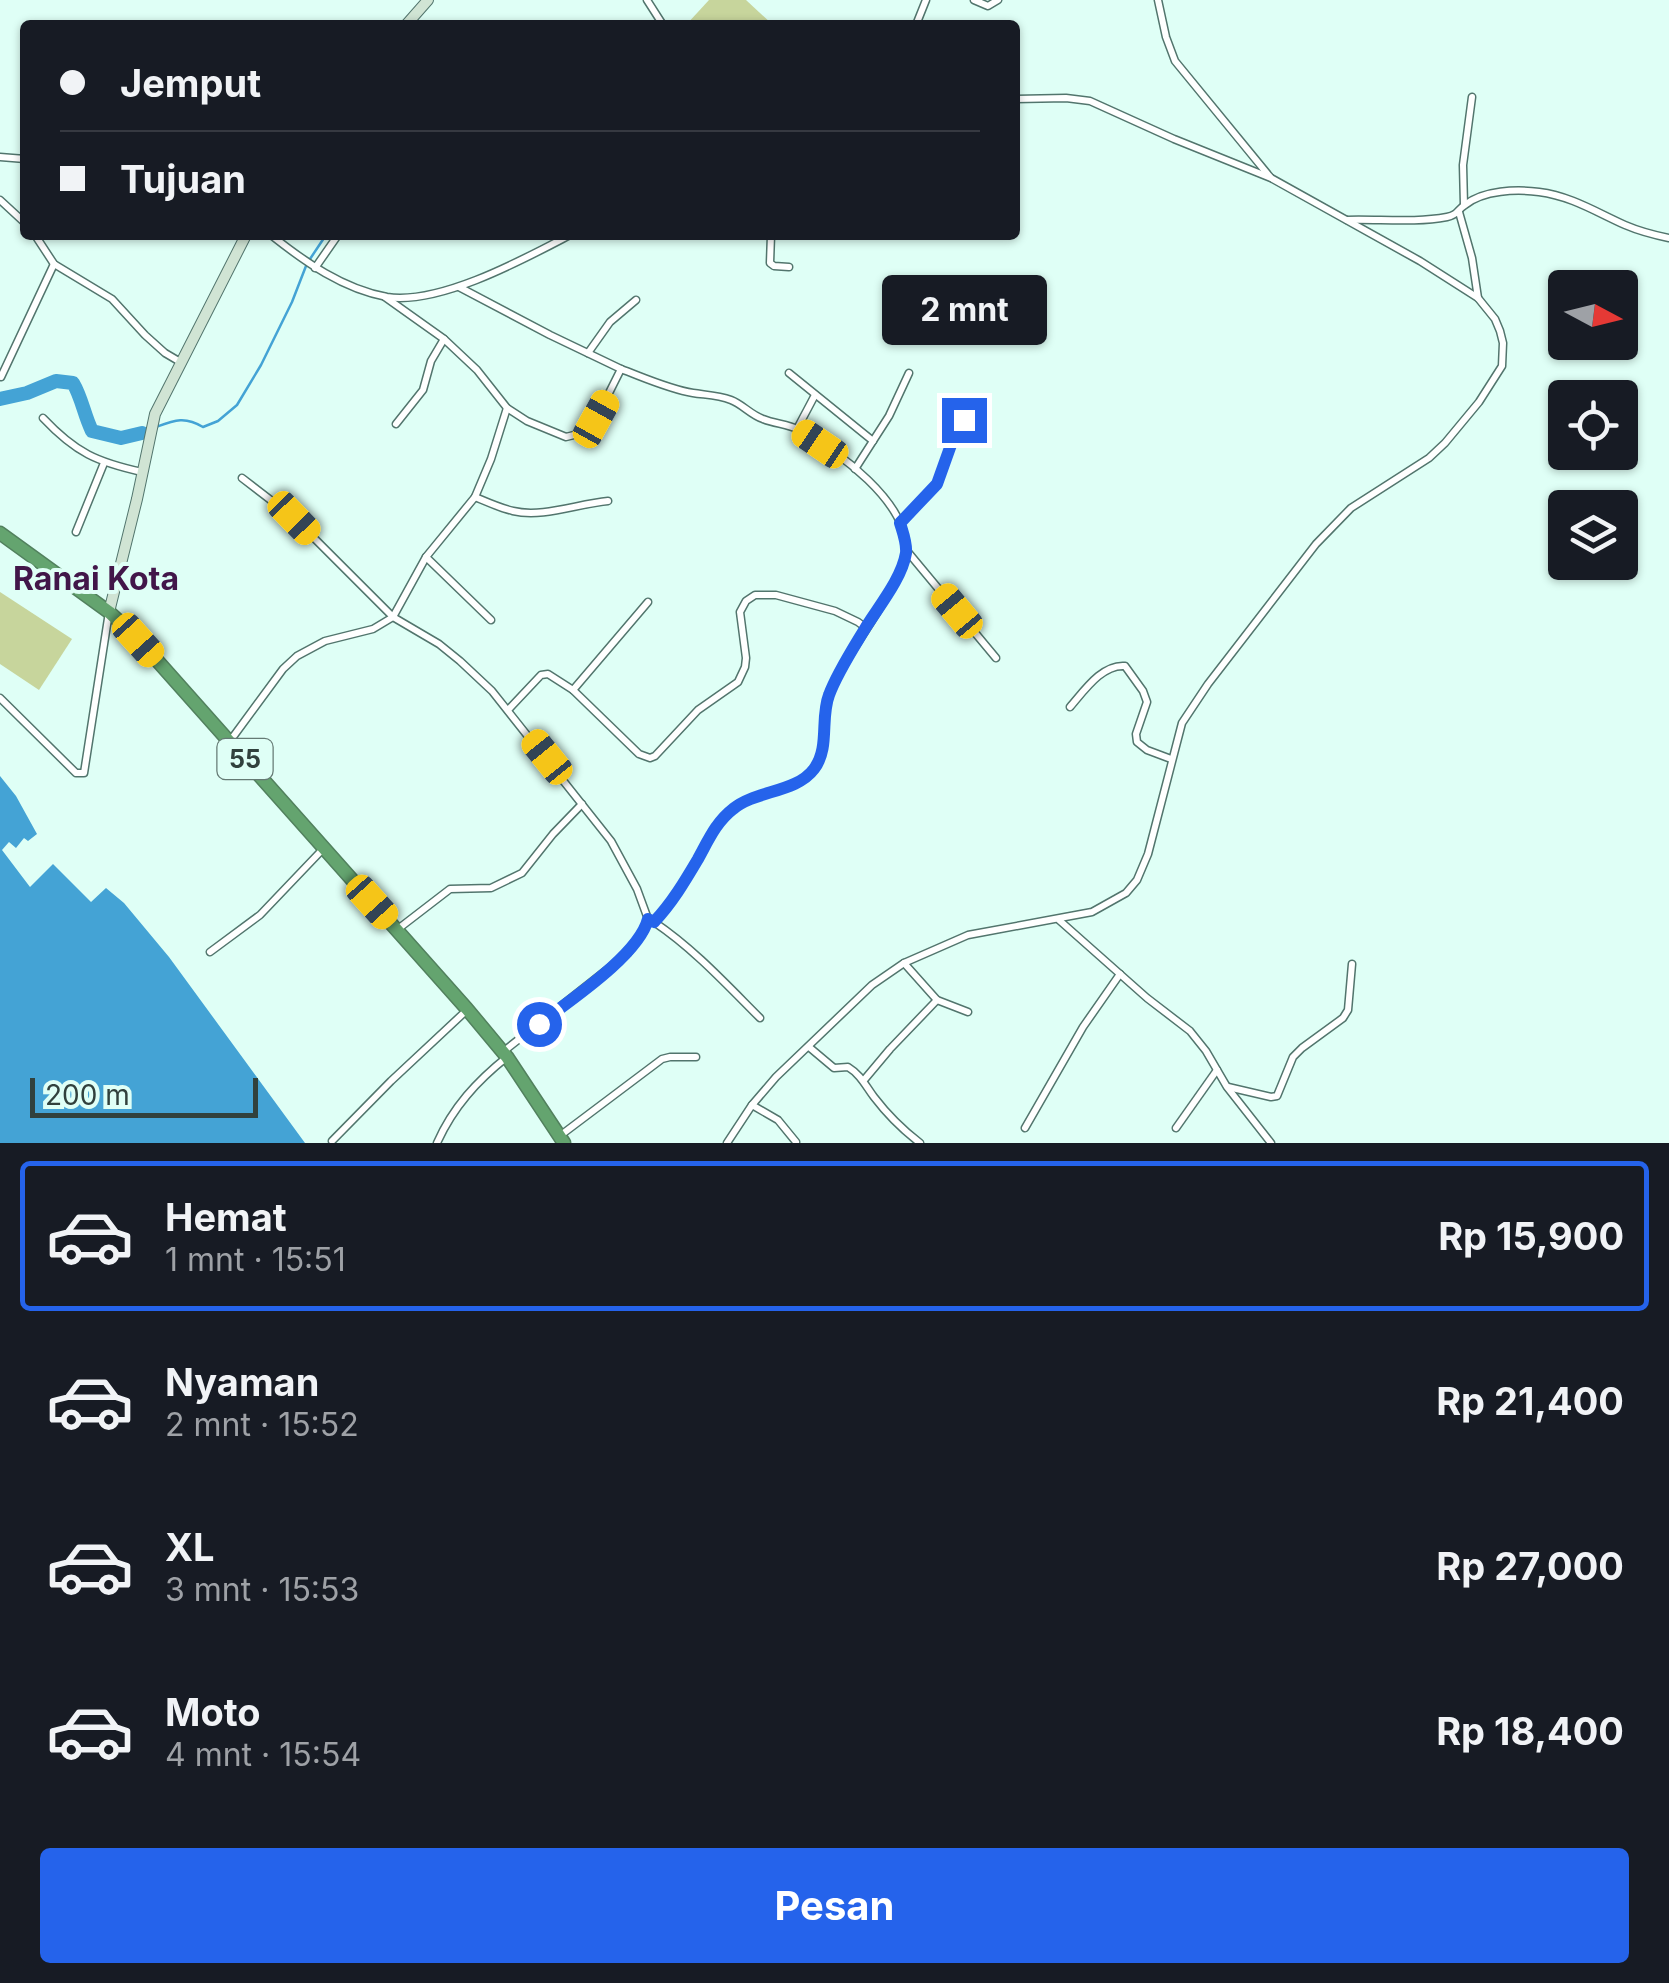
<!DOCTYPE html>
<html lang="id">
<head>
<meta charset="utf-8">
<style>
	body { margin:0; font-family:Inter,sans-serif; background:#242831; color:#f1f3f6; height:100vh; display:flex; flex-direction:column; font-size:38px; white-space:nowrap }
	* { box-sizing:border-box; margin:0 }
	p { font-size:32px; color:#9ea1a6 }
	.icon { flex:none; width:55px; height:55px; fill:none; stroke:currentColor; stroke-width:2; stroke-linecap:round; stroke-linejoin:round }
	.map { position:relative; height:1143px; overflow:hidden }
	.sheet { display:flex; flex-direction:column; background:#171b24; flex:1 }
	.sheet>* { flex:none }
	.banner { position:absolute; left:20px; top:20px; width:1000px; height:220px; border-radius:10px; box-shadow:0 2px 8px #0004; display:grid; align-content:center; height:220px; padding:0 40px; background:#171b24 }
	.needle { width:65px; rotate:97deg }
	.fabs { position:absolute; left:1548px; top:270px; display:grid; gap:20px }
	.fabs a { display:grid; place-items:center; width:90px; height:90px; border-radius:10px; background:#171b24; box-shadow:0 2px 8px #0004; font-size:50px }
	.scale { position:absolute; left:30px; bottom:25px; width:228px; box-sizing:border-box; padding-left:10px; border:5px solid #31413d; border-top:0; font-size:28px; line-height:35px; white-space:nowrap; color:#31413d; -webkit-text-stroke:8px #dffff6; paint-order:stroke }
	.end { position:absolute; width:45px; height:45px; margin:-22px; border:12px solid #2563eb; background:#fff; box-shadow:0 0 0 5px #fff }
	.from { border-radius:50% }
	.bubble { position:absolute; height:70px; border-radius:10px; background:#171b24; box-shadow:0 2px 8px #0004; font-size:32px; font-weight:700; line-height:70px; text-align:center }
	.car { position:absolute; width:30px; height:60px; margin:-30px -15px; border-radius:12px; box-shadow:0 0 8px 2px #0007; background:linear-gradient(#f5c518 24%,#345 0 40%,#f5c518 0 76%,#345 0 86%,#f5c518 0) }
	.banner b { display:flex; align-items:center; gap:35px; height:95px; font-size:38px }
	.banner b+b { border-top:2px solid #363941 }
	.banner i { width:25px; height:25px; background:#f1f3f6 }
	ul { padding:18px 0 0; list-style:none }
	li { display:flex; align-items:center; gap:30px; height:150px; margin:0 20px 15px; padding:0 20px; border:5px solid transparent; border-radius:10px }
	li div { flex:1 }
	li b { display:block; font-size:38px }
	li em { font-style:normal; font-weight:700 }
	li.current { border-color:#2563eb }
	li>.icon { width:90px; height:90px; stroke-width:1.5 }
	.primary-button { display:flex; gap:20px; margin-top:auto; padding:20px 40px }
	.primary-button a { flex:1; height:115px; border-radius:10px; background:#2563eb; color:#fff; font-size:40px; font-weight:700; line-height:115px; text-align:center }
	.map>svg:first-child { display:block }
	.green { fill:#c7d59c }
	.water { fill:#44a3d5 }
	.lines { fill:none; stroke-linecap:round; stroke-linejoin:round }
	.stream { stroke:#44a3d5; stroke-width:2.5 }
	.river { stroke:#44a3d5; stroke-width:14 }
	.street-casing { stroke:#52756d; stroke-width:9 }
	.secondary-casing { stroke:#52756d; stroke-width:12 }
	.highway-casing { stroke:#52815e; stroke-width:15 }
	.street { stroke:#fff; stroke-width:6 }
	.secondary { stroke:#d0e4d4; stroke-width:10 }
	.highway { stroke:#64a46f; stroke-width:12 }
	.route { stroke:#2563eb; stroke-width:12 }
	.labels { text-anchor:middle; stroke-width:8; stroke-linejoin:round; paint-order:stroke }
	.shield { fill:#dffff6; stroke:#657a74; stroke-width:2.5 }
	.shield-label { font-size:25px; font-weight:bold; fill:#31413d }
	.quarter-label { font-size:32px; font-weight:bold; fill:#421649; stroke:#dffff6 }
</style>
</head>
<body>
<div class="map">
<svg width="1669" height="1143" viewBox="0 0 1669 1143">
	<rect width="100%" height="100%" fill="#dffff6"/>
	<g class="green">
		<path d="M709 0H746L773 25H686Z"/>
		<path d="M0 592 72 639 39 690 0 664Z"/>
	</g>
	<path class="water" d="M0 776 16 796 37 834 28 841 24 838 16 848 9 842 2 850 30 887 53 864 91 902 106 888 124 903 169 957 305 1143H0Z"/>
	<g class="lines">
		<g class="stream">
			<path d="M310 259 326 235"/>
			<path d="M156 427C175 420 185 416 203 427L218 421 237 405 261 365 292 302 306 266"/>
		</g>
		<path class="river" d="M0 399 27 393 56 381 73 383C82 398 84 415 92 431L121 438 142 433"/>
		<g class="street-casing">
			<g id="street">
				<path d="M647 0 663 25"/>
				<path d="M974 0 988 6 998 0"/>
				<path d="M1158 0 1166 37 1175 61 1270 177"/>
				<path d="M916 25 926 0"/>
				<path d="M0 157 25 159"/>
				<path d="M0 200 25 223"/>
				<path d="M1464 205 1463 165 1472 97"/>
				<path d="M1459 212 1472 258 1478 298"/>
				<path d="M1347 220C1380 219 1415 223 1447 217 1458 215 1457 210 1465 205 1483 190 1517 189 1539 192 1571 196 1596 212 1625 225 1639 231 1654 235 1669 238"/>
				<path d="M35 235 54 264 112 299 145 335 165 353 182 363"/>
				<path d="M271 235C305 262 343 289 387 297 440 305 524 259 570 235"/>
				<path d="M771 235 770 263 774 266 789 267"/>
				<path d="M315 268 338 235"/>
				<path d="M385 297 444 339 477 370 507 408 527 421 566 437 582 433 596 419 621 369 550 335 459 287"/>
				<path d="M588 353 610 322 636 300"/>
				<path d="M621 369C645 378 669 389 693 393 706 395 718 395 731 400 742 404 751 415 763 419 775 424 788 424 799 430 838 451 908 502 906 550 905 575 863 633 849 657 841 672 829 688 826 705 823 723 827 749 817 765 800 793 757 790 732 810 716 823 707 842 697 860 685 882 672 904 654 922"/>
				<path d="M789 373 873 441"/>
				<path d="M1 377 54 264"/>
				<path d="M43 418C76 453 97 462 142 472"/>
				<path d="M396 424 423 390 431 361 444 339"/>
				<path d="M797 429 815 395"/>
				<path d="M855 469 889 416 909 373"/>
				<path d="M242 478 294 518 393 617 439 644 460 661 492 691 611 841 637 889 648 919 644 931 628 953 504 1051"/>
				<path d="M475 497C487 502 500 508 513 511 542 518 577 504 608 501"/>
				<path d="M900 523 937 483 952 442 963 420"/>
				<path d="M76 532 104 463"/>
				<path d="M907 551 996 658"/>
				<path d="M426 557 491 620"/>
				<path d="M573 690 648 602"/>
				<path d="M0 698 76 773H84L109 612"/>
				<path d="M1070 707C1084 691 1102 664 1125 666L1143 691 1147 702 1136 734 1137 742 1147 750 1171 759"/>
				<path d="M508 710 541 675 548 674 573 690 639 754 650 758 655 756 698 710 738 682 745 667 746 658 740 612 746 601 755 595H776L835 611 858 622 866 628"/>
				<path d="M230 741 283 669 297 656 325 641 373 629 393 617 426 557 475 497 491 459 507 408"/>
				<path d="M1059 920 1147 998 1190 1031 1206 1051 1227 1087 1271 1143"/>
				<path d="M654 922C694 949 726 984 760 1018"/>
				<path d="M398 929 450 889 491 888 522 873 553 834 582 804"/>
				<path d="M210 952 260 915 323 849"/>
				<path d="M904 963 937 1000 968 1012"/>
				<path d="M809 1047 834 1068 848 1067C861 1075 865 1085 874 1097 887 1114 903 1130 920 1143"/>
				<path d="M864 1080 890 1049 937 1000"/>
				<path d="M1228 1087 1271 1097 1277 1096 1293 1057 1302 1048 1343 1018 1348 1010 1352 964"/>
				<path d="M752 1105 778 1120 796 1142"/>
				<path d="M1025 1128 1083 1027 1120 974"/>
				<path d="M1176 1128 1217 1070"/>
				<path d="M561 1135 662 1059 670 1057H696"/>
				<path d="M332 1141 391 1081 467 1010"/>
				<path d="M437 1143C453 1107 477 1081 507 1057"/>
				<path d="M727 1143 752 1105 776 1077 872 985 904 963 968 935 1092 912 1126 893 1137 880 1148 854 1182 723 1208 684 1316 544 1351 508 1429 458 1445 443 1479 402 1502 366 1503 343 1500 331 1495 319 1478 298 1420 261 1271 178 1174 139 1090 101 1066 98 1015 99"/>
			</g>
		</g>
		<g class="secondary-casing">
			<g id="secondary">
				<path d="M406 25 428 0"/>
				<path d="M109 612 137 499 155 414 246 235"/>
			</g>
		</g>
		<g class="highway-casing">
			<path id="highway" d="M0 533 109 612 138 639 467 1009 507 1057 564 1143"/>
		</g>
		<use href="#street" class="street"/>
		<use href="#secondary" class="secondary"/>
		<use href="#highway" class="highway"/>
	</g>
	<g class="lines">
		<path class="route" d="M539 1024C569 1001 639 955 648 919L654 922C672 903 685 881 698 859 708 841 716 822 733 809 756 790 796 793 814 769 830 748 820 718 829 695 837 673 854 647 866 627 879 606 902 578 906 553 907 543 903 533 900 523L937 484 952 442 964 420"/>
	</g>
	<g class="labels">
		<rect class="shield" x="217.5" y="739" width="55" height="40" rx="8"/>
		<g class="shield-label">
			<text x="245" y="768">55</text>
		</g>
		<g class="quarter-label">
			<text x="96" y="590">Ranai Kota</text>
		</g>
	</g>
</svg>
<div class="fabs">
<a><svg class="needle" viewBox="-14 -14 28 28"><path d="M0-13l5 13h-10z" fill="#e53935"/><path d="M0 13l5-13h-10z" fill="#9ea1a6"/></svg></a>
<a><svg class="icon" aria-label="locate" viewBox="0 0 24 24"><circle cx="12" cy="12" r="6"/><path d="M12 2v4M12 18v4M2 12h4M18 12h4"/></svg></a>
<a><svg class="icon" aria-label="layers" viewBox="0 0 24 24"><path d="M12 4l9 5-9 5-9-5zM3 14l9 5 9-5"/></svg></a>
</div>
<div class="scale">200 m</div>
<i class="end from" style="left:539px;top:1024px"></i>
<i class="end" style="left:964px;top:420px"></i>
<div class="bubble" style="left:882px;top:275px;width:165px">2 mnt</div>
<i class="car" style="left:596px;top:419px;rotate:29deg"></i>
<i class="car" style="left:820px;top:444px;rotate:304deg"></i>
<i class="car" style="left:294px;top:518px;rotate:136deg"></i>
<i class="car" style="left:957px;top:611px;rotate:320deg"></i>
<i class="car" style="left:138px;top:640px;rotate:138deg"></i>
<i class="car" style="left:547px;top:757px;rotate:321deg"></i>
<i class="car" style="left:372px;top:902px;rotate:138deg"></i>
<div class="banner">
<b><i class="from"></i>Jemput</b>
<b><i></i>Tujuan</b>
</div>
</div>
<section class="sheet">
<ul>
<li class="current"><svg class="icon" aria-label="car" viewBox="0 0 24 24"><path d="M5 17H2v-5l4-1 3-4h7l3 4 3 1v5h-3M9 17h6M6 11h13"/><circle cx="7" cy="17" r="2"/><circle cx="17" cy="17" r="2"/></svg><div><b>Hemat</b><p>1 mnt · 15:51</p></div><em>Rp 15,900</em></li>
<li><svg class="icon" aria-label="car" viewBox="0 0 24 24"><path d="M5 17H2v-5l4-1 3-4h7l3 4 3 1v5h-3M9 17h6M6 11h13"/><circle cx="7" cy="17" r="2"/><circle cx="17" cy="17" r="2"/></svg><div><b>Nyaman</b><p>2 mnt · 15:52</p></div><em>Rp 21,400</em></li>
<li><svg class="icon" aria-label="car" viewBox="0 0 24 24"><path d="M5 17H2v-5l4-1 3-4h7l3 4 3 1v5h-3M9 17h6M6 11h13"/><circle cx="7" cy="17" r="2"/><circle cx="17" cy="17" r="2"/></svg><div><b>XL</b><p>3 mnt · 15:53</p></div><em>Rp 27,000</em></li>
<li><svg class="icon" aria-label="car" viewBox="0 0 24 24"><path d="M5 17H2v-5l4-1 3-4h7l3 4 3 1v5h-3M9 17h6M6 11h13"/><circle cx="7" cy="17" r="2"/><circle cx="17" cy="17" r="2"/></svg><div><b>Moto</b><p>4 mnt · 15:54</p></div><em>Rp 18,400</em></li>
</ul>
<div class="primary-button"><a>Pesan</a></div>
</section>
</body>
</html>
